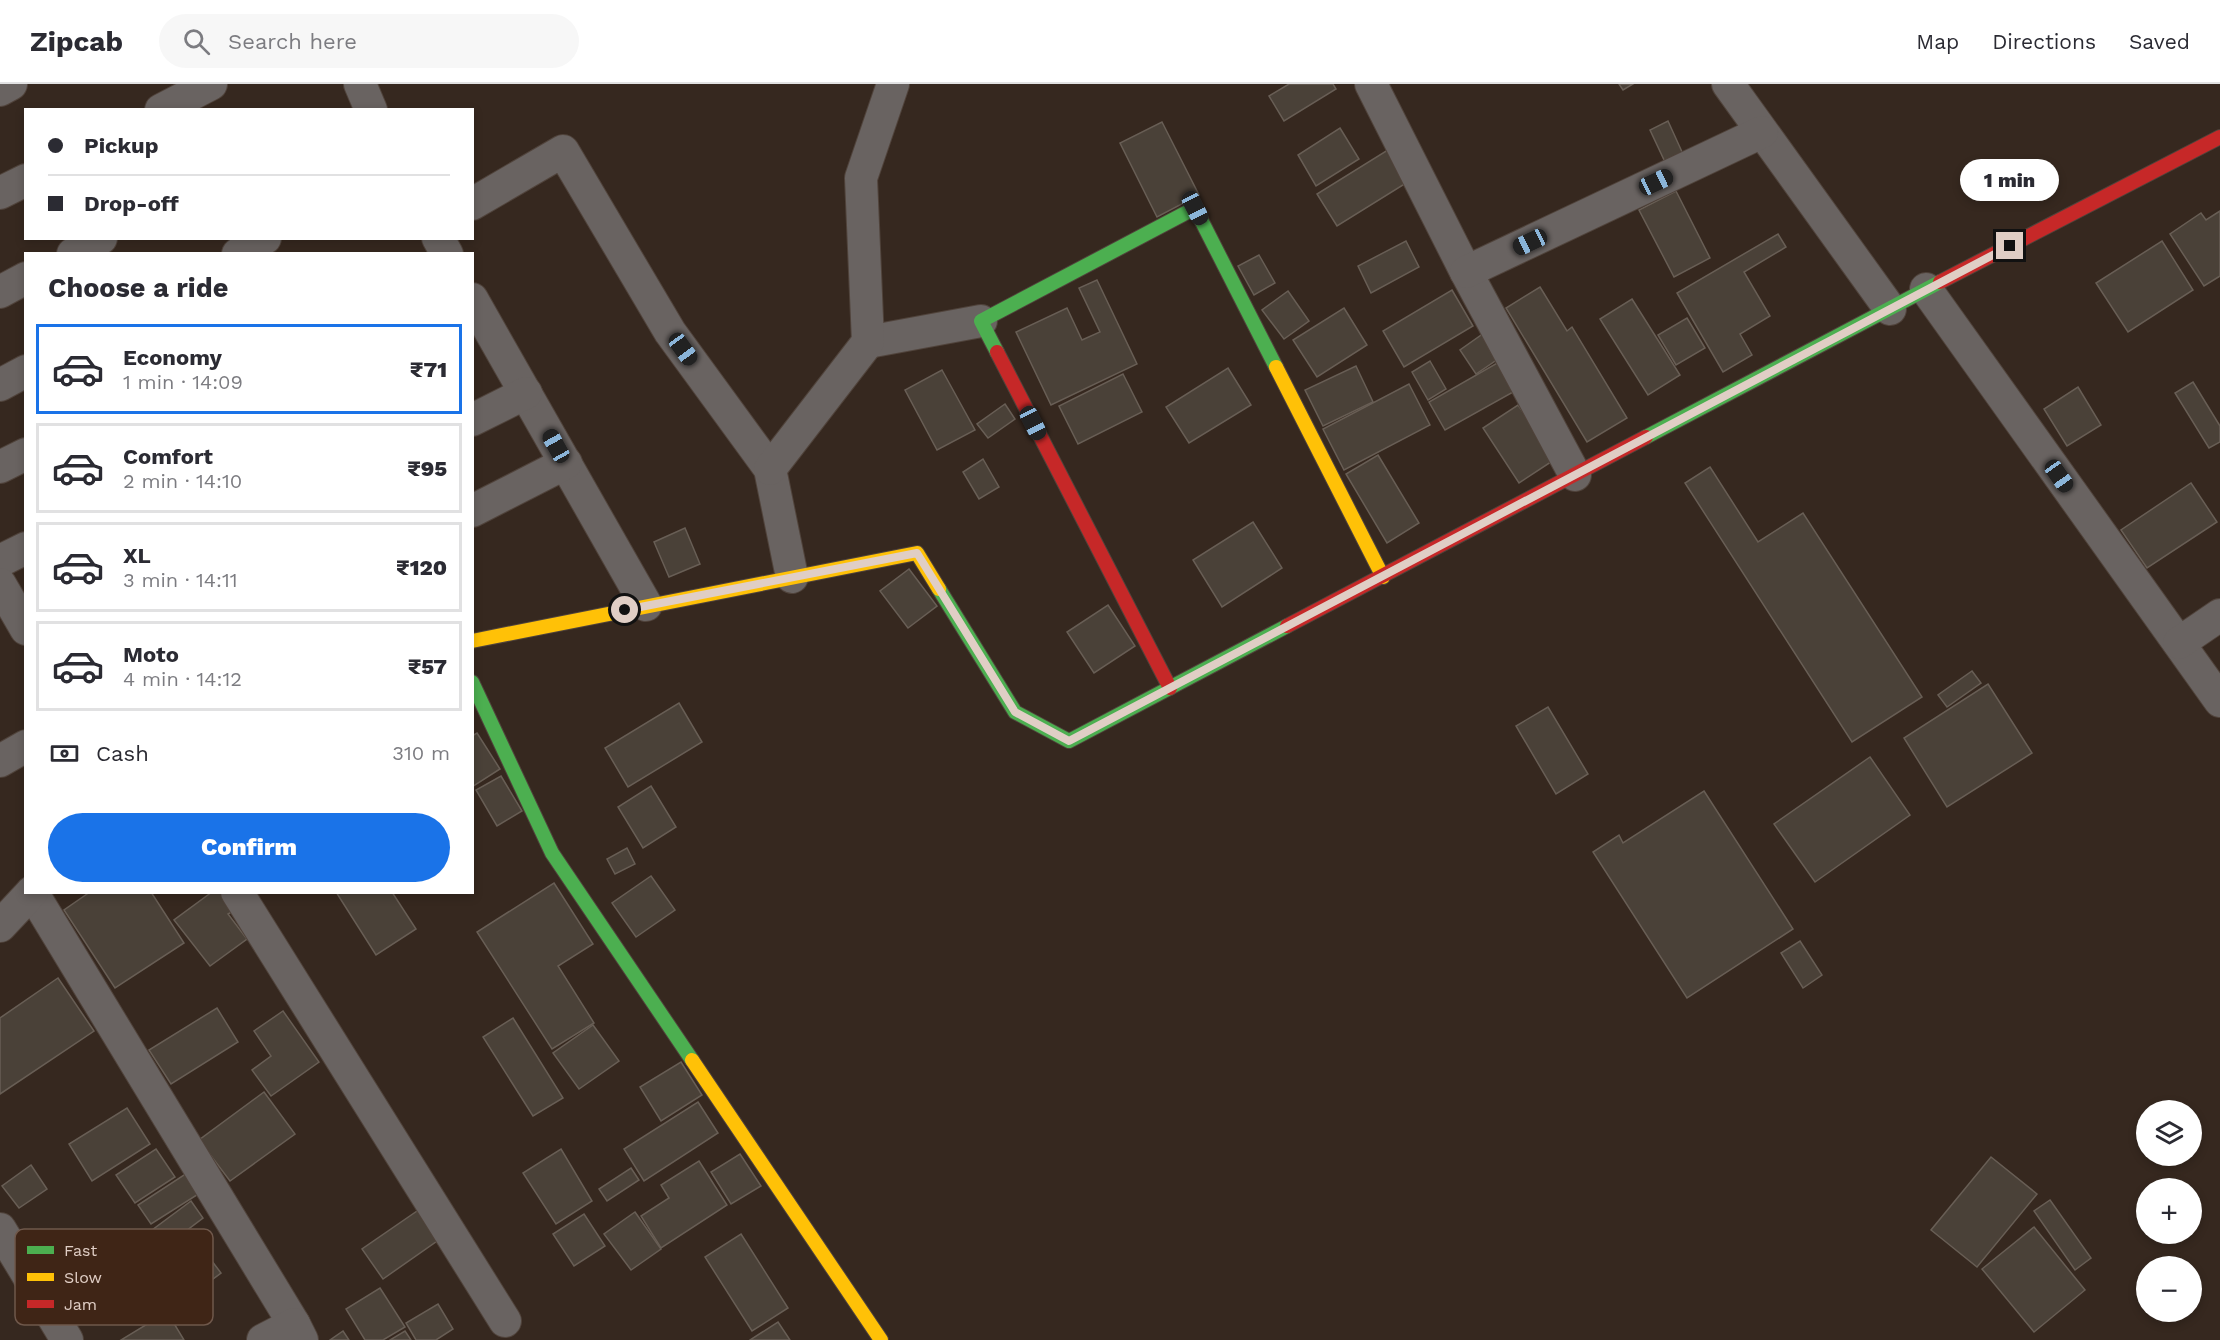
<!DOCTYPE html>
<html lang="en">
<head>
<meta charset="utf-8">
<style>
	body { margin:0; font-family:"Work Sans",sans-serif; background:#f7f7f7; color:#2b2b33; height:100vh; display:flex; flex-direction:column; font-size:22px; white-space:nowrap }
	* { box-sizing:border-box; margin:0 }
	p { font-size:20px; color:#7c7c81 }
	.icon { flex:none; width:33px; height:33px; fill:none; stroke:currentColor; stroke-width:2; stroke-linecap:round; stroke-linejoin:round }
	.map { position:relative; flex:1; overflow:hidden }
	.drawer { position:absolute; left:24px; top:168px; width:450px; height:642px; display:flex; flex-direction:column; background:#fff; border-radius:0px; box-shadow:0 3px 9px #0003 }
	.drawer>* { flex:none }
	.hud { position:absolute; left:24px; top:24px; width:450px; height:132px; border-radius:0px; box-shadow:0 3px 9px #0003; display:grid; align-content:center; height:132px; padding:0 24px; background:#fff }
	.buttons { position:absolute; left:2136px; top:1016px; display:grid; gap:12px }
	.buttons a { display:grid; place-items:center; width:66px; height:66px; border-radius:50%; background:#fff; box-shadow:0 3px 9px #0003; font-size:30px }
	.end { position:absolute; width:27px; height:27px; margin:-14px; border:8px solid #e0cec5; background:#111; box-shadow:0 0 0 3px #111 }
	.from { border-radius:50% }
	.bubble { position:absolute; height:42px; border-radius:21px; background:#fff; box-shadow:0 3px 9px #0003; font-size:20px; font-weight:800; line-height:42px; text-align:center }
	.car { position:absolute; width:18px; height:36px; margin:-18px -9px; border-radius:8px; box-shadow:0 0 4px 2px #0007; background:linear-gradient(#222 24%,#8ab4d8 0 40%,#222 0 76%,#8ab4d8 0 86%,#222 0) }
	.hud b { display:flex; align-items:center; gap:21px; height:57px; font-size:22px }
	.hud b+b { border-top:2px solid #e1e1e2 }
	.hud i { width:15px; height:15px; background:#2b2b33 }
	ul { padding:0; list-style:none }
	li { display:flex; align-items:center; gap:18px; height:90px; margin:0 12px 9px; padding:0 12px; border:3px solid #e1e1e2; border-radius:0px }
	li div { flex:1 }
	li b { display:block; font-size:22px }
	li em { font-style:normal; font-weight:800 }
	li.active { border-color:#1a73e8 }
	li>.icon { width:54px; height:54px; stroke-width:1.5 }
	h2 { padding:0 24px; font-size:27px; line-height:72px }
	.pay { display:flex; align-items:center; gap:15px; height:66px; padding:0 24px; font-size:22px }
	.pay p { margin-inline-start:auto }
	.button { display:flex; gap:12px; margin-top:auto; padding:12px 24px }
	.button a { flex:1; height:69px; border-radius:36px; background:#1a73e8; color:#fff; font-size:24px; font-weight:800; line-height:69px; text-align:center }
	header { display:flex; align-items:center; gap:36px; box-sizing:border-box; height:84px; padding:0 30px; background:#fff; border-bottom:2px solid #e1e1e2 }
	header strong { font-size:28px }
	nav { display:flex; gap:33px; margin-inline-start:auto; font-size:21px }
	.search { width:420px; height:54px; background:#f7f7f7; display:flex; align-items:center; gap:15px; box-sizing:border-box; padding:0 21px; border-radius:33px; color:#7c7c81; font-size:22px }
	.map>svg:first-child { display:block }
	.building { fill:#4a4138; stroke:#685e55; stroke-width:1.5 }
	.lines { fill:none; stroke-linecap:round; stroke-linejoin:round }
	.street-casing { stroke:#50433b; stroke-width:34 }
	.fast-casing { stroke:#50433b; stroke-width:16 }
	.slow-casing { stroke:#50433b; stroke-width:16 }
	.jam-casing { stroke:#50433b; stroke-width:16 }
	.street { stroke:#696361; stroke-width:32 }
	.fast { stroke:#4caf50; stroke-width:14 }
	.slow { stroke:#ffc107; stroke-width:14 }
	.jam { stroke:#c62828; stroke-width:14 }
	.route { stroke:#e0cec5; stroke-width:8 }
	.key { fill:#3f2516; stroke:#6f584b; stroke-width:1.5 }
	.key-label { font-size:16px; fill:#e0cec5 }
</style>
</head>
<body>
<header>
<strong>Zipcab</strong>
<div class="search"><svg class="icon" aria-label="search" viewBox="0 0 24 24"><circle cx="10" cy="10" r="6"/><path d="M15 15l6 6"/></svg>Search here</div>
<nav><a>Map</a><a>Directions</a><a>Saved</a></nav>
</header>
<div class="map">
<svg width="2220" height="1256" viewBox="0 0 2220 1256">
	<rect width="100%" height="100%" fill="#36281f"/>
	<g class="building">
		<path d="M1289 0H1333L1336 5 1284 37 1269 12Z"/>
		<path d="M1619 0H1633L1623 6Z"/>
		<path d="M1668 37 1683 70 1665 78 1650 46Z"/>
		<path d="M1162 38 1199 111 1157 133 1120 59Z"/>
		<path d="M1340 44 1359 75 1316 102 1298 71Z"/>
		<path d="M1391 64 1411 96 1337 142 1317 110Z"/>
		<path d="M1676 107 1710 174 1674 193 1639 126Z"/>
		<path d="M2220 127V192L2204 202 2170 150 2201 129 2206 136Z"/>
		<path d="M1778 150 1786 163 1744 188 1770 232 1740 250 1752 271 1723 288 1677 209Z"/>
		<path d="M1406 157 1419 183 1371 209 1358 182Z"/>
		<path d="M2162 157 2193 206 2128 248 2096 199Z"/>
		<path d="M1259 171 1275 199 1254 211 1238 182Z"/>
		<path d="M1097 196 1137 280 1051 321 1016 248 1067 224 1082 256 1100 248 1079 204Z"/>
		<path d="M1540 203 1567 247 1572 243 1627 334 1587 358 1506 224Z"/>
		<path d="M1452 206 1473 242 1404 283 1383 247Z"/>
		<path d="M1288 207 1309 237 1284 255 1262 226Z"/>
		<path d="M1632 215 1680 291 1648 311 1600 235Z"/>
		<path d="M1344 224 1367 261 1317 293 1293 256Z"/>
		<path d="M1687 234 1705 264 1676 281 1658 251Z"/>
		<path d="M1484 249 1501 273 1476 290 1460 266Z"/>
		<path d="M1430 277 1446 305 1428 316 1412 288Z"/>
		<path d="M1499 278 1515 307 1445 346 1429 318Z"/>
		<path d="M1356 282 1373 318 1323 342 1305 306Z"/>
		<path d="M1228 284 1251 321 1189 359 1166 323Z"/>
		<path d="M942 286 975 346 937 366 905 306Z"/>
		<path d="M1123 290 1142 328 1078 360 1059 322Z"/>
		<path d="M2193 298 2220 342V358L2209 364 2175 309Z"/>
		<path d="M1409 300 1430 341 1344 386 1323 345Z"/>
		<path d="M2078 303 2101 341 2067 362 2044 325Z"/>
		<path d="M1005 320 1015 335 988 354 977 340Z"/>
		<path d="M1518 321 1557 374 1519 399 1483 344Z"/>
		<path d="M1378 371 1419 439 1387 459 1346 390Z"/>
		<path d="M983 375 999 403 979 415 963 388Z"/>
		<path d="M1710 383 1758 458 1803 429 1922 613 1852 658 1685 399Z"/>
		<path d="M2191 399 2217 438 2147 484 2121 446Z"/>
		<path d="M1253 438 1282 484 1222 523 1193 476Z"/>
		<path d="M685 444 700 480 669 493 654 458Z"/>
		<path d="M909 485 937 522 908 544 880 507Z"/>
		<path d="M1108 521 1135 562 1094 589 1067 548Z"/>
		<path d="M1972 587 1981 599 1947 623 1938 611Z"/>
		<path d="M1988 600 2032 669 1947 723 1904 654Z"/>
		<path d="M679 619 702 658 628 703 605 664Z"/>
		<path d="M1548 623 1588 690 1556 710 1516 642Z"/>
		<path d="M477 649 500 685 472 703V652Z"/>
		<path d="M1870 673 1910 731 1815 798 1774 740Z"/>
		<path d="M501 692 522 727 497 742 476 706Z"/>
		<path d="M651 702 676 743 643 764 618 723Z"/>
		<path d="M1704 707 1793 845 1687 914 1593 768 1619 751 1623 759Z"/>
		<path d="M627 764 635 780 615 790 607 775Z"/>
		<path d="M651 792 675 826 636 853 612 819Z"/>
		<path d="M554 799 593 860 558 882 594 939 552 965 477 848Z"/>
		<path d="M90 808H151L184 859 115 904 64 826Z"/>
		<path d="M212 808H222L235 826 228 830 247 855 210 882 174 836Z"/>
		<path d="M336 808H392L416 845 376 871Z"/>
		<path d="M1800 857 1822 891 1803 904 1781 869Z"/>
		<path d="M58 894 94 947 0 1010V934Z"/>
		<path d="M217 924 238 958 171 1000 149 966Z"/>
		<path d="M283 927 319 978 271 1012 252 986 271 972 254 947Z"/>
		<path d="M513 934 563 1014 533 1032 483 953Z"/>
		<path d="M593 941 619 977 579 1005 553 969Z"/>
		<path d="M681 978 702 1011 661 1037 640 1003Z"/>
		<path d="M264 1008 295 1050 230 1097 199 1056Z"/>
		<path d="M698 1018 718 1049 644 1097 624 1065Z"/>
		<path d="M127 1024 150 1060 92 1097 69 1060Z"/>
		<path d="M156 1065 175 1093 135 1119 116 1091Z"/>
		<path d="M561 1065 592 1117 556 1140 523 1089Z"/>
		<path d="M740 1070 761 1102 731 1120 711 1088Z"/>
		<path d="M1991 1073 2037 1110 1977 1183 1931 1146Z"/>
		<path d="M699 1077 727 1121 661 1164 641 1132 669 1114 661 1101Z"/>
		<path d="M31 1081 47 1105 19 1124 2 1102Z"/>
		<path d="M631 1084 639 1096 607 1117 599 1105Z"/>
		<path d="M187 1089 200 1109 151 1140 138 1121Z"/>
		<path d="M2050 1116 2091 1174 2075 1186 2034 1127Z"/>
		<path d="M191 1117 203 1134 149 1175 136 1158Z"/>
		<path d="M420 1125 440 1155 383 1195 362 1165Z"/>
		<path d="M635 1128 661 1165 631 1186 604 1150Z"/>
		<path d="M584 1130 605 1162 574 1182 553 1150Z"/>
		<path d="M2034 1143 2085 1206 2034 1248 1982 1185Z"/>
		<path d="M741 1150 788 1224 752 1247 705 1173Z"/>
		<path d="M199 1160 221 1189 170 1227 149 1198Z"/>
		<path d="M380 1204 405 1243 383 1256H365L346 1225Z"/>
		<path d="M438 1220 453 1245 436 1256H416L406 1239Z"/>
		<path d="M167 1228 184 1256H121Z"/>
		<path d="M778 1238 790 1256H750Z"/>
		<path d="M343 1247 349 1256H330Z"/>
		<path d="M405 1247 411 1256H390Z"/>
	</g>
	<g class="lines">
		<g class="street-casing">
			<g id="street">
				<path d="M360 0 371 26"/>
				<path d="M1371 0 1466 188 1575 391"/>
				<path d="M1728 0 1890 225"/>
				<path d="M0 6 11 0"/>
				<path d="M161 26 211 0"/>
				<path d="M0 109 26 96"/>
				<path d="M472 120 563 67 670 248 770 385 792 493"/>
				<path d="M438 154 447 170"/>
				<path d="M73 170 101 154"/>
				<path d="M238 170 265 154"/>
				<path d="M1466 188 1762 48"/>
				<path d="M1926 205 2220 617"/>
				<path d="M0 208 26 194"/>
				<path d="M472 215 646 521"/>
				<path d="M868 258 981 237"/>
				<path d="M0 301 26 287"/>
				<path d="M472 336 526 309"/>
				<path d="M0 383 26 370"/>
				<path d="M770 385 868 258 861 94 893 0"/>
				<path d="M472 427 566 379"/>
				<path d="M0 477 26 464"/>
				<path d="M0 500 26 545"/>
				<path d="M2179 559 2220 531"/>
				<path d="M0 677 26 662"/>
				<path d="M32 808 294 1240"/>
				<path d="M237 808 505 1237"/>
				<path d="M0 842 32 808"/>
				<path d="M0 1145 67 1256"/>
				<path d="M263 1256 294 1240 302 1256"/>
			</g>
		</g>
		<g class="fast-casing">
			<g id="fast">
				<path d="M997 268 981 237 1195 124 1276 283"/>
				<path d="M1646 353 1940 198"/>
				<path d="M939 505 1015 628 1069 657 1287 542"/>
				<path d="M472 598 552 769 692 976"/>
			</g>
		</g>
		<g class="slow-casing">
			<g id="slow">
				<path d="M1276 283 1383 493"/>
				<path d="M472 557 917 469 939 505"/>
				<path d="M692 976 881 1256"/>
			</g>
		</g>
		<g class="jam-casing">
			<g id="jam">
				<path d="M1940 198 2220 53"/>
				<path d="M997 268 1170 604"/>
				<path d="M1287 542 1646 353"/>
			</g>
		</g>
		<use href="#street" class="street"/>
		<use href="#fast" class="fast"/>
		<use href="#slow" class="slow"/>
		<use href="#jam" class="jam"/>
	</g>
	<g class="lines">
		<path class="route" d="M625 526 917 469 1015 628 1069 657 2010 162"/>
	</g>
	<rect x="15" y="1145" width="198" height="96" rx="9" class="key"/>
	<rect x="27" y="1162" width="27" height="8" fill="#4caf50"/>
	<rect x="27" y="1189" width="27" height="8" fill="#ffc107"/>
	<rect x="27" y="1216" width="27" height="8" fill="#c62828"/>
	<g class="key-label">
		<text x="64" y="1172">Fast</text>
		<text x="64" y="1199">Slow</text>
		<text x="64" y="1226">Jam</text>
	</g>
</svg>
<div class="buttons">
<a><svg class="icon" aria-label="layers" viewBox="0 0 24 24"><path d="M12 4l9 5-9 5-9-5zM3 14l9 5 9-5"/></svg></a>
<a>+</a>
<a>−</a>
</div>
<i class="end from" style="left:625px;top:526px"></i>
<i class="end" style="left:2010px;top:162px"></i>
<div class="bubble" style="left:1960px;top:75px;width:99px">1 min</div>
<i class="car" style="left:1656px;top:98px;rotate:65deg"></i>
<i class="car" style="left:1195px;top:124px;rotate:153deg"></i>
<i class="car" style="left:1530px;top:158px;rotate:245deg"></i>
<i class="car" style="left:683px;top:265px;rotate:144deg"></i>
<i class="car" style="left:1033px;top:339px;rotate:153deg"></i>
<i class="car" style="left:556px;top:362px;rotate:331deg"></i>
<i class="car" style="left:2059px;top:392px;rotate:145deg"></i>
<div class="hud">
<b><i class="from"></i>Pickup</b>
<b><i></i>Drop-off</b>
</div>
<section class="drawer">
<h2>Choose a ride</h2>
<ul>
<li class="active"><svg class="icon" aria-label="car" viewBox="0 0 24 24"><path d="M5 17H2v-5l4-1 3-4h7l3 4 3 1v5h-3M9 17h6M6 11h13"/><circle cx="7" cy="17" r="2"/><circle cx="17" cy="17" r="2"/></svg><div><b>Economy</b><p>1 min · 14:09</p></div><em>₹71</em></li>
<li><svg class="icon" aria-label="car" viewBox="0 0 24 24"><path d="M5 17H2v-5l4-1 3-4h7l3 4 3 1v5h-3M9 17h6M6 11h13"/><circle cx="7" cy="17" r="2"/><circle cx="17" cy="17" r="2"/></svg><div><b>Comfort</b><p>2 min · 14:10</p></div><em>₹95</em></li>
<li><svg class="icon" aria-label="car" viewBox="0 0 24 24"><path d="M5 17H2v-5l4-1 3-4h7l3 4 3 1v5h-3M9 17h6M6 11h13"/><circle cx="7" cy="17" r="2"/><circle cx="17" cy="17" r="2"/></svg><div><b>XL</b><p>3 min · 14:11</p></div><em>₹120</em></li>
<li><svg class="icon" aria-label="car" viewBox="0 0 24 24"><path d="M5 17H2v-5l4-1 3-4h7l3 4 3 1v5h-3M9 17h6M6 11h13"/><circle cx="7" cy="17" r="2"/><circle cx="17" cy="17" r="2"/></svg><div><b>Moto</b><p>4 min · 14:12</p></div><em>₹57</em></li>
</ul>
<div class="pay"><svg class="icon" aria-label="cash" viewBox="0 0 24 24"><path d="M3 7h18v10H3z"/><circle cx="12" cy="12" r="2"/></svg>Cash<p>310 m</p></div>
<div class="button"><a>Confirm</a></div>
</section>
</div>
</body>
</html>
